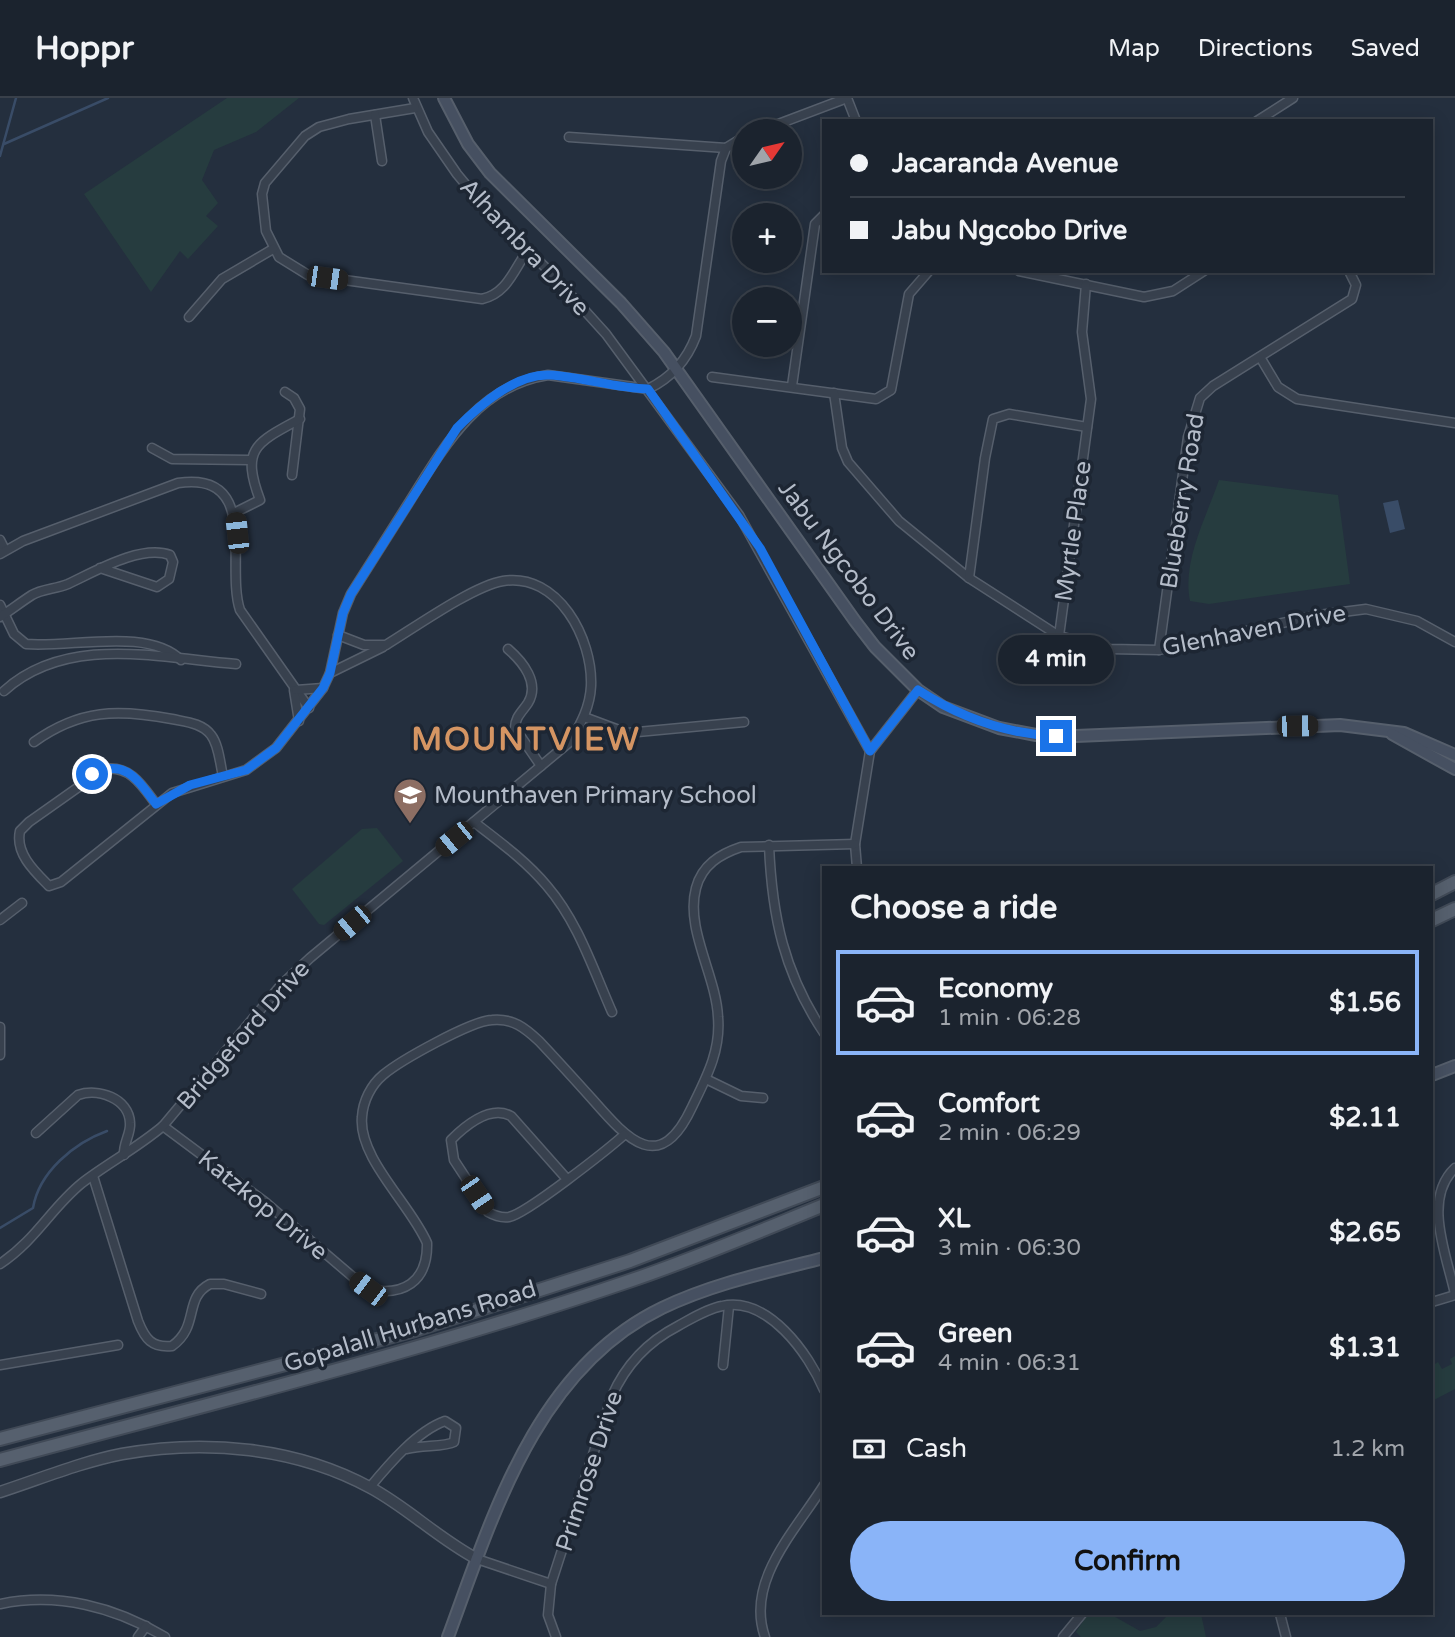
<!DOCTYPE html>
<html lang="en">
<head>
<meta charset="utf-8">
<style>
	body { margin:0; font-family:"Varela Round",sans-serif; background:#242b36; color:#f1f3f6; height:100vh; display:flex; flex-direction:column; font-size:26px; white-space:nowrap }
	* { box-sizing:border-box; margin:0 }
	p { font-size:23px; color:#a0a4aa }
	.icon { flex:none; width:38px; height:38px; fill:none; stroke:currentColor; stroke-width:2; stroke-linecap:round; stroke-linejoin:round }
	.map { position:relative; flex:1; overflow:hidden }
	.details { position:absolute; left:822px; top:768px; width:611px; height:749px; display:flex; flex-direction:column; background:#1b232e; border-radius:0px; box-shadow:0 4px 18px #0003,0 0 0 2px #39404a }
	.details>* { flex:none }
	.guide { position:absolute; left:822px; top:21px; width:611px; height:154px; border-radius:0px; box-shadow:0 4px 18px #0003,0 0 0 2px #39404a; display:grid; align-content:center; height:154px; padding:0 28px; background:#1b232e }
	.needle { width:46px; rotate:56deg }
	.buttons { position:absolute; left:732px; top:21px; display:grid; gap:14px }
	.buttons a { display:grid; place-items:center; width:70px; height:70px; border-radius:50%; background:#1b232e; box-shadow:0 4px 18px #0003,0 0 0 2px #39404a; font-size:35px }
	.end { position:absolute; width:32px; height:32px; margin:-16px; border:9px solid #1a73e8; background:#fff; box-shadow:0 0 0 4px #fff }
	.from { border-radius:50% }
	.bubble { position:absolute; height:49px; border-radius:24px; background:#1b232e; box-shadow:0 4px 18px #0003,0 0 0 2px #39404a; font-size:23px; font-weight:700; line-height:49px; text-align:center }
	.car { position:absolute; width:21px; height:42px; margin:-21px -10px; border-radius:9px; box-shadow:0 0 5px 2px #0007; background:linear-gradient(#222 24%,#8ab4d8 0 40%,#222 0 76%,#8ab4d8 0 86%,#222 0) }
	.guide b { display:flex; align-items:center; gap:24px; height:66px; font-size:26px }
	.guide b+b { border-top:2px solid #39404a }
	.guide i { width:18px; height:18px; background:#f1f3f6 }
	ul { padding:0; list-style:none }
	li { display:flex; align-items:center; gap:21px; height:105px; margin:0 14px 10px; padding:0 14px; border:4px solid transparent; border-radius:0px }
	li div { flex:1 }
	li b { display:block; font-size:26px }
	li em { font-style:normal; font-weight:700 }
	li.selected { border-color:#8ab4f8 }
	li>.icon { width:63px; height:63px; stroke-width:1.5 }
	h2 { padding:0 28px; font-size:32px; line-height:84px }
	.pay { display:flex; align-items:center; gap:18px; height:77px; padding:0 28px; font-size:26px }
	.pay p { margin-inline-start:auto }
	.cta { display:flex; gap:14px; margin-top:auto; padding:14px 28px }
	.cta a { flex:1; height:80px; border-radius:42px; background:#8ab4f8; color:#111; font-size:28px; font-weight:700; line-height:80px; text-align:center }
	header { display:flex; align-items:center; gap:42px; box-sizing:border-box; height:98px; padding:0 35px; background:#1b232e; border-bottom:2px solid #39404a }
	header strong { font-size:33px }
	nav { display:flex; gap:38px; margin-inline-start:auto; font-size:24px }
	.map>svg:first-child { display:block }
	.green { fill:#263c3f }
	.water { fill:#394c67 }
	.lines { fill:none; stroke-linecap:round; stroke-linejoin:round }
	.stream { stroke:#394c67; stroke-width:2.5 }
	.minor-casing { stroke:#565f6c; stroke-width:11 }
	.tertiary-casing { stroke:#565f6c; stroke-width:13 }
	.secondary-casing { stroke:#565f6c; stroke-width:14 }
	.primary-casing { stroke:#414a57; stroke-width:16 }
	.minor { stroke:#38414e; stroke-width:8 }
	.tertiary { stroke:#38414e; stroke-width:10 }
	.secondary { stroke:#465061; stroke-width:10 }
	.primary { stroke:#56606e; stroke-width:12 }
	.route { stroke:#1a73e8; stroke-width:9 }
	.labels { text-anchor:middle; stroke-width:7; stroke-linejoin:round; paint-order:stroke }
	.street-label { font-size:24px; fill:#b4bcc9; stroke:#1d2633 }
	.poi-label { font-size:24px; fill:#b4bcc9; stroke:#1d2633; text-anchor:start }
	.district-label { font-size:32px; font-weight:bold; letter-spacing:2px; fill:#d59563; stroke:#1d2633 }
</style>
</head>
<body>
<header>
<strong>Hoppr</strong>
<nav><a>Map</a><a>Directions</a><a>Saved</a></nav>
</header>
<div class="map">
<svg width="1455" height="1539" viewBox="0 0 1455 1539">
	<rect width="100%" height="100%" fill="#242f3e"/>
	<g class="green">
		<path d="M227 0H299L256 34 214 52 202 82 218 105 206 118 218 128 188 161 180 153 151 194 84 96Z"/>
		<path d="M1219 382 1338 397 1350 486 1209 506 1190 503C1182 463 1206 420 1219 382Z"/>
		<path d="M377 730 403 763 324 827 319 826 292 791 362 731Z"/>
		<path d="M1455 1258V1291L1432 1303V1268L1438 1264 1442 1271 1452 1266 1450 1261Z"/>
		<path d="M1088 1516H1110L1140 1533 1156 1529 1169 1516H1201L1206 1539H1081L1076 1534Z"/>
	</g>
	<path class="water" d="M1398 402 1405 431 1390 435 1383 405Z"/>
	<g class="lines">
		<g class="stream">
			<path d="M4 46 108 0"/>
			<path d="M0 58 16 0"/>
			<path d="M0 1130 33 1110C39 1074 74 1045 107 1033"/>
		</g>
		<g class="minor-casing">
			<g id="minor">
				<path d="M413 0 428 34 457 76 486 111 549 173 606 236 739 417 870 653"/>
				<path d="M847 0 856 23"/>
				<path d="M415 10 349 21 319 29 305 38 265 85 262 96 266 133 279 159 308 177 482 201C507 196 514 171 528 152"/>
				<path d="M375 17 382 63"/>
				<path d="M1257 23 1293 0"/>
				<path d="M760 33 847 0"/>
				<path d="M569 39 726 50"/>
				<path d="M1019 173 1144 199 1173 193 1204 173"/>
				<path d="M189 219 222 181 273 151"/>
				<path d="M1260 259 1278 289 1297 301 1455 325"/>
				<path d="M712 279 876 301 891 292 909 196 929 173"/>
				<path d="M792 288 815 126 824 117"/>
				<path d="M285 294 294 300 300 311 292 377"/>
				<path d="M834 295 842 350 848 364 899 423 969 480 1059 538 1110 551 1159 552 1319 517 1366 511 1417 523 1455 544"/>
				<path d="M152 350 172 361 249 362"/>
				<path d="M234 415 260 402C241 351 255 345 300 321"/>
				<path d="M0 442 5 452"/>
				<path d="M0 456 23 443 178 385C261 373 225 467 240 512L309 610"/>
				<path d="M969 480 985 360 993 321 1009 316 1087 329"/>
				<path d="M0 507 14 536 26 546C71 550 148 529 181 562"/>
				<path d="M0 519C11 512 21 504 32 497 42 491 56 491 68 486 94 474 141 446 170 457L173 464 169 481 157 489 100 470"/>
				<path d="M1059 538 1091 301 1082 234 1086 186"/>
				<path d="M508 551C523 564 540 585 528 605 522 614 515 619 515 630L541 668"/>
				<path d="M1159 552 1188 339 1200 300 1213 288 1352 201 1356 187 1349 173"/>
				<path d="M330 575 383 549"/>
				<path d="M294 592 299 623"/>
				<path d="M296 592 323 590"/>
				<path d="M4 593C67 536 159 560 236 566"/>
				<path d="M584 619 627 635 744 624"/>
				<path d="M34 644C80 611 118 611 172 621 186 624 202 625 211 637 219 647 220 666 223 678"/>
				<path d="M156 706C142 687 130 667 104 671L29 724 20 733C15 755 34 773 49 788L61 784 172 695 246 672 276 650 323 590 330 575 343 515 351 496C370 466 389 436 408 406 443 350 477 288 548 277L648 291C671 280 687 262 696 238L721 63 726 50 744 39"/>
				<path d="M474 724C500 744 526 763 547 788 578 824 593 871 612 914"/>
				<path d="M769 747C772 819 784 875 824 935"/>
				<path d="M857 770 855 746 870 653 918 592"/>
				<path d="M0 822 22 805"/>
				<path d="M0 929V957"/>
				<path d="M706 981 741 998 763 1000"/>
				<path d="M163 1028 265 1104 367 1191C403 1199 428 1184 427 1145 411 1107 358 1060 362 1019 363 1003 371 987 383 977 401 962 471 923 492 922 513 920 525 930 539 943 557 962 575 982 593 1002 628 1042 660 1078 692 1009 706 980 721 953 718 919 716 877 685 831 696 790 702 767 720 756 741 749L855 746"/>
				<path d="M36 1035 78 997C98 990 129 1000 130 1025 131 1036 123 1045 124 1057"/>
				<path d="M1455 1070C1422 1101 1447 1158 1455 1196"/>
				<path d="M93 1078 138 1223C145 1241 152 1250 172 1248 200 1228 183 1200 210 1186H224L261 1196"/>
				<path d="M566 1080 511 1018C490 1007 466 1027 451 1042L454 1062 488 1114C495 1118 501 1120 509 1119 526 1116 607 1052 624 1037"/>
				<path d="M0 1166C37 1141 51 1110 82 1085 108 1065 137 1050 163 1028L281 887 310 860 571 643C581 625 590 609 591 588 593 541 558 474 503 483 473 488 414 530 386 547H364L338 537"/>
				<path d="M1432 1204 1455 1197"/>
				<path d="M0 1267 118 1247"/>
				<path d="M723 1267 729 1208"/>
				<path d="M370 1389C389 1366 417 1333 445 1323L456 1330 454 1344C445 1349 422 1347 407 1351"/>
				<path d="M477 1461 551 1486"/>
				<path d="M0 1506C58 1494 115 1509 165 1539"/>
				<path d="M1280 1516 1286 1539"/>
				<path d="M138 1539 146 1528"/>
				<path d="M556 1539 548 1517 551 1486 612 1298C626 1266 647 1244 678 1228 691 1221 706 1211 722 1208 768 1198 809 1256 824 1292"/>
				<path d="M765 1539C745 1483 796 1432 824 1387"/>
				<path d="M1063 1539 1082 1516"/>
			</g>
		</g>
		<g class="tertiary-casing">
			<path id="tertiary" d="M0 1394C40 1381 81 1364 122 1356 205 1341 296 1349 371 1390 408 1410 439 1441 477 1461"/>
		</g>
		<g class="secondary-casing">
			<g id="secondary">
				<path d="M444 0 468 46 490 75 621 205 664 254 855 523 875 549 918 592 943 609 999 630 1036 637 1076 638 1340 627 1404 635 1455 657"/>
				<path d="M1392 636 1455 671"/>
				<path d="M1432 977 1455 968"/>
				<path d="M448 1539C493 1417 536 1271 662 1210 714 1185 769 1174 824 1160"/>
			</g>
		</g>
		<g class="primary-casing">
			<g id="primary">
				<path d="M1432 796 1455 784"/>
				<path d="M1432 822 1455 811"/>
				<path d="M0 1341 415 1232 630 1163 824 1089"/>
				<path d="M0 1362C212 1305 424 1253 632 1182 697 1160 760 1133 824 1107"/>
			</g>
		</g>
		<use href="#minor" class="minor"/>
		<use href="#tertiary" class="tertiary"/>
		<use href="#secondary" class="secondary"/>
		<use href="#primary" class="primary"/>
	</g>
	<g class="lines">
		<path class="route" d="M92 676C125 660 137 681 156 706L190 687 246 672 276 650 323 590 330 575 343 515 351 496 457 330C480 307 516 275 550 277 583 279 615 290 648 291L760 450 870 653 918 592C960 619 1005 636 1056 638"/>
	</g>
	<defs>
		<g id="school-pin" transform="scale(1.75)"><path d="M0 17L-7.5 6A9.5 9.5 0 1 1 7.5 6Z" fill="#8d6e63" stroke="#1d2633"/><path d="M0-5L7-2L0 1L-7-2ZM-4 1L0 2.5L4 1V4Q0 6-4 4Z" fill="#fff"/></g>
	</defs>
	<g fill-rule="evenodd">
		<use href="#school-pin" x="410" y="697"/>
	</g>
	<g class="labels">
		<g class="street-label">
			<text transform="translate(525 149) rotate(47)" y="8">Alhambra Drive</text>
			<text transform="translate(1182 403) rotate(-81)" y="8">Blueberry Road</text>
			<text transform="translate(1073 433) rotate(-82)" y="8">Myrtle Place</text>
			<text transform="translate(849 472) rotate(53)" y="8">Jabu Ngcobo Drive</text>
			<text transform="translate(1254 532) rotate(-11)" y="8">Glenhaven Drive</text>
			<text transform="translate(243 937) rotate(-49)" y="8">Bridgeford Drive</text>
			<text transform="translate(263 1107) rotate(39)" y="8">Katzkop Drive</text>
			<text transform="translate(410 1228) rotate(-17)" y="8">Gopalall Hurbans Road</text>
			<text transform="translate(589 1373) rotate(-72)" y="8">Primrose Drive</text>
		</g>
		<g class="poi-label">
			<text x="434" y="705">Mounthaven Primary School</text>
		</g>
		<g class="district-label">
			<text x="526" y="652">MOUNTVIEW</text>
		</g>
	</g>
</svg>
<div class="buttons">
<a><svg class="needle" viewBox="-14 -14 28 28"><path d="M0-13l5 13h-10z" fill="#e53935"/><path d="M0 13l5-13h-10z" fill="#a0a4aa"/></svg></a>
<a>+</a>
<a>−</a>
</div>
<i class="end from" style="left:92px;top:676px"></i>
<i class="end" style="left:1056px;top:638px"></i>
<div class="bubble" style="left:998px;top:537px;width:116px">4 min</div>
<i class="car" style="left:327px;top:180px;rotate:98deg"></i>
<i class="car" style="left:237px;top:435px;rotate:354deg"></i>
<i class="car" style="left:1297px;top:628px;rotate:89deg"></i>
<i class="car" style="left:454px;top:741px;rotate:231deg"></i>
<i class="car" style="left:352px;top:825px;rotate:230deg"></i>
<i class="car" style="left:477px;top:1097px;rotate:146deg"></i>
<i class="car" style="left:368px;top:1191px;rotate:307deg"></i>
<div class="guide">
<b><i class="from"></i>Jacaranda Avenue</b>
<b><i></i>Jabu Ngcobo Drive</b>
</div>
<section class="details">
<h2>Choose a ride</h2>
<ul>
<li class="selected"><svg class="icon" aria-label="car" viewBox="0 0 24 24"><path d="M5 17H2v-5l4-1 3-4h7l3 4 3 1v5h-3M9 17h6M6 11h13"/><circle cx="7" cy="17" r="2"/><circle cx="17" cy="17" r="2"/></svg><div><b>Economy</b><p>1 min · 06:28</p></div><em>$1.56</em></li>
<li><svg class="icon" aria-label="car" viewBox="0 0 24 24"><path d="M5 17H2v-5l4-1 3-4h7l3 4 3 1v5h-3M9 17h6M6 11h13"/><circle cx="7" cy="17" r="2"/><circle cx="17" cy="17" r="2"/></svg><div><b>Comfort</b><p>2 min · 06:29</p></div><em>$2.11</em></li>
<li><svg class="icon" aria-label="car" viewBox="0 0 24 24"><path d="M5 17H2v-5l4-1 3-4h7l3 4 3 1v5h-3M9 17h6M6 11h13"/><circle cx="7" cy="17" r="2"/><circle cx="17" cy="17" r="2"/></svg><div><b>XL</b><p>3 min · 06:30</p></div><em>$2.65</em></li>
<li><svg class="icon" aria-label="car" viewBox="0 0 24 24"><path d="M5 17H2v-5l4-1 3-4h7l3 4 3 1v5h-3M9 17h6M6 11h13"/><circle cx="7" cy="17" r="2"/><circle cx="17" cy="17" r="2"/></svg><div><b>Green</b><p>4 min · 06:31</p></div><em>$1.31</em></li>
</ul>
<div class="pay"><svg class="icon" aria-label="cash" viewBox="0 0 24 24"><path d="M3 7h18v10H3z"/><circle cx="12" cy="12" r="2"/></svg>Cash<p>1.2 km</p></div>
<div class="cta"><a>Confirm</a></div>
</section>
</div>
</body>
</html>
